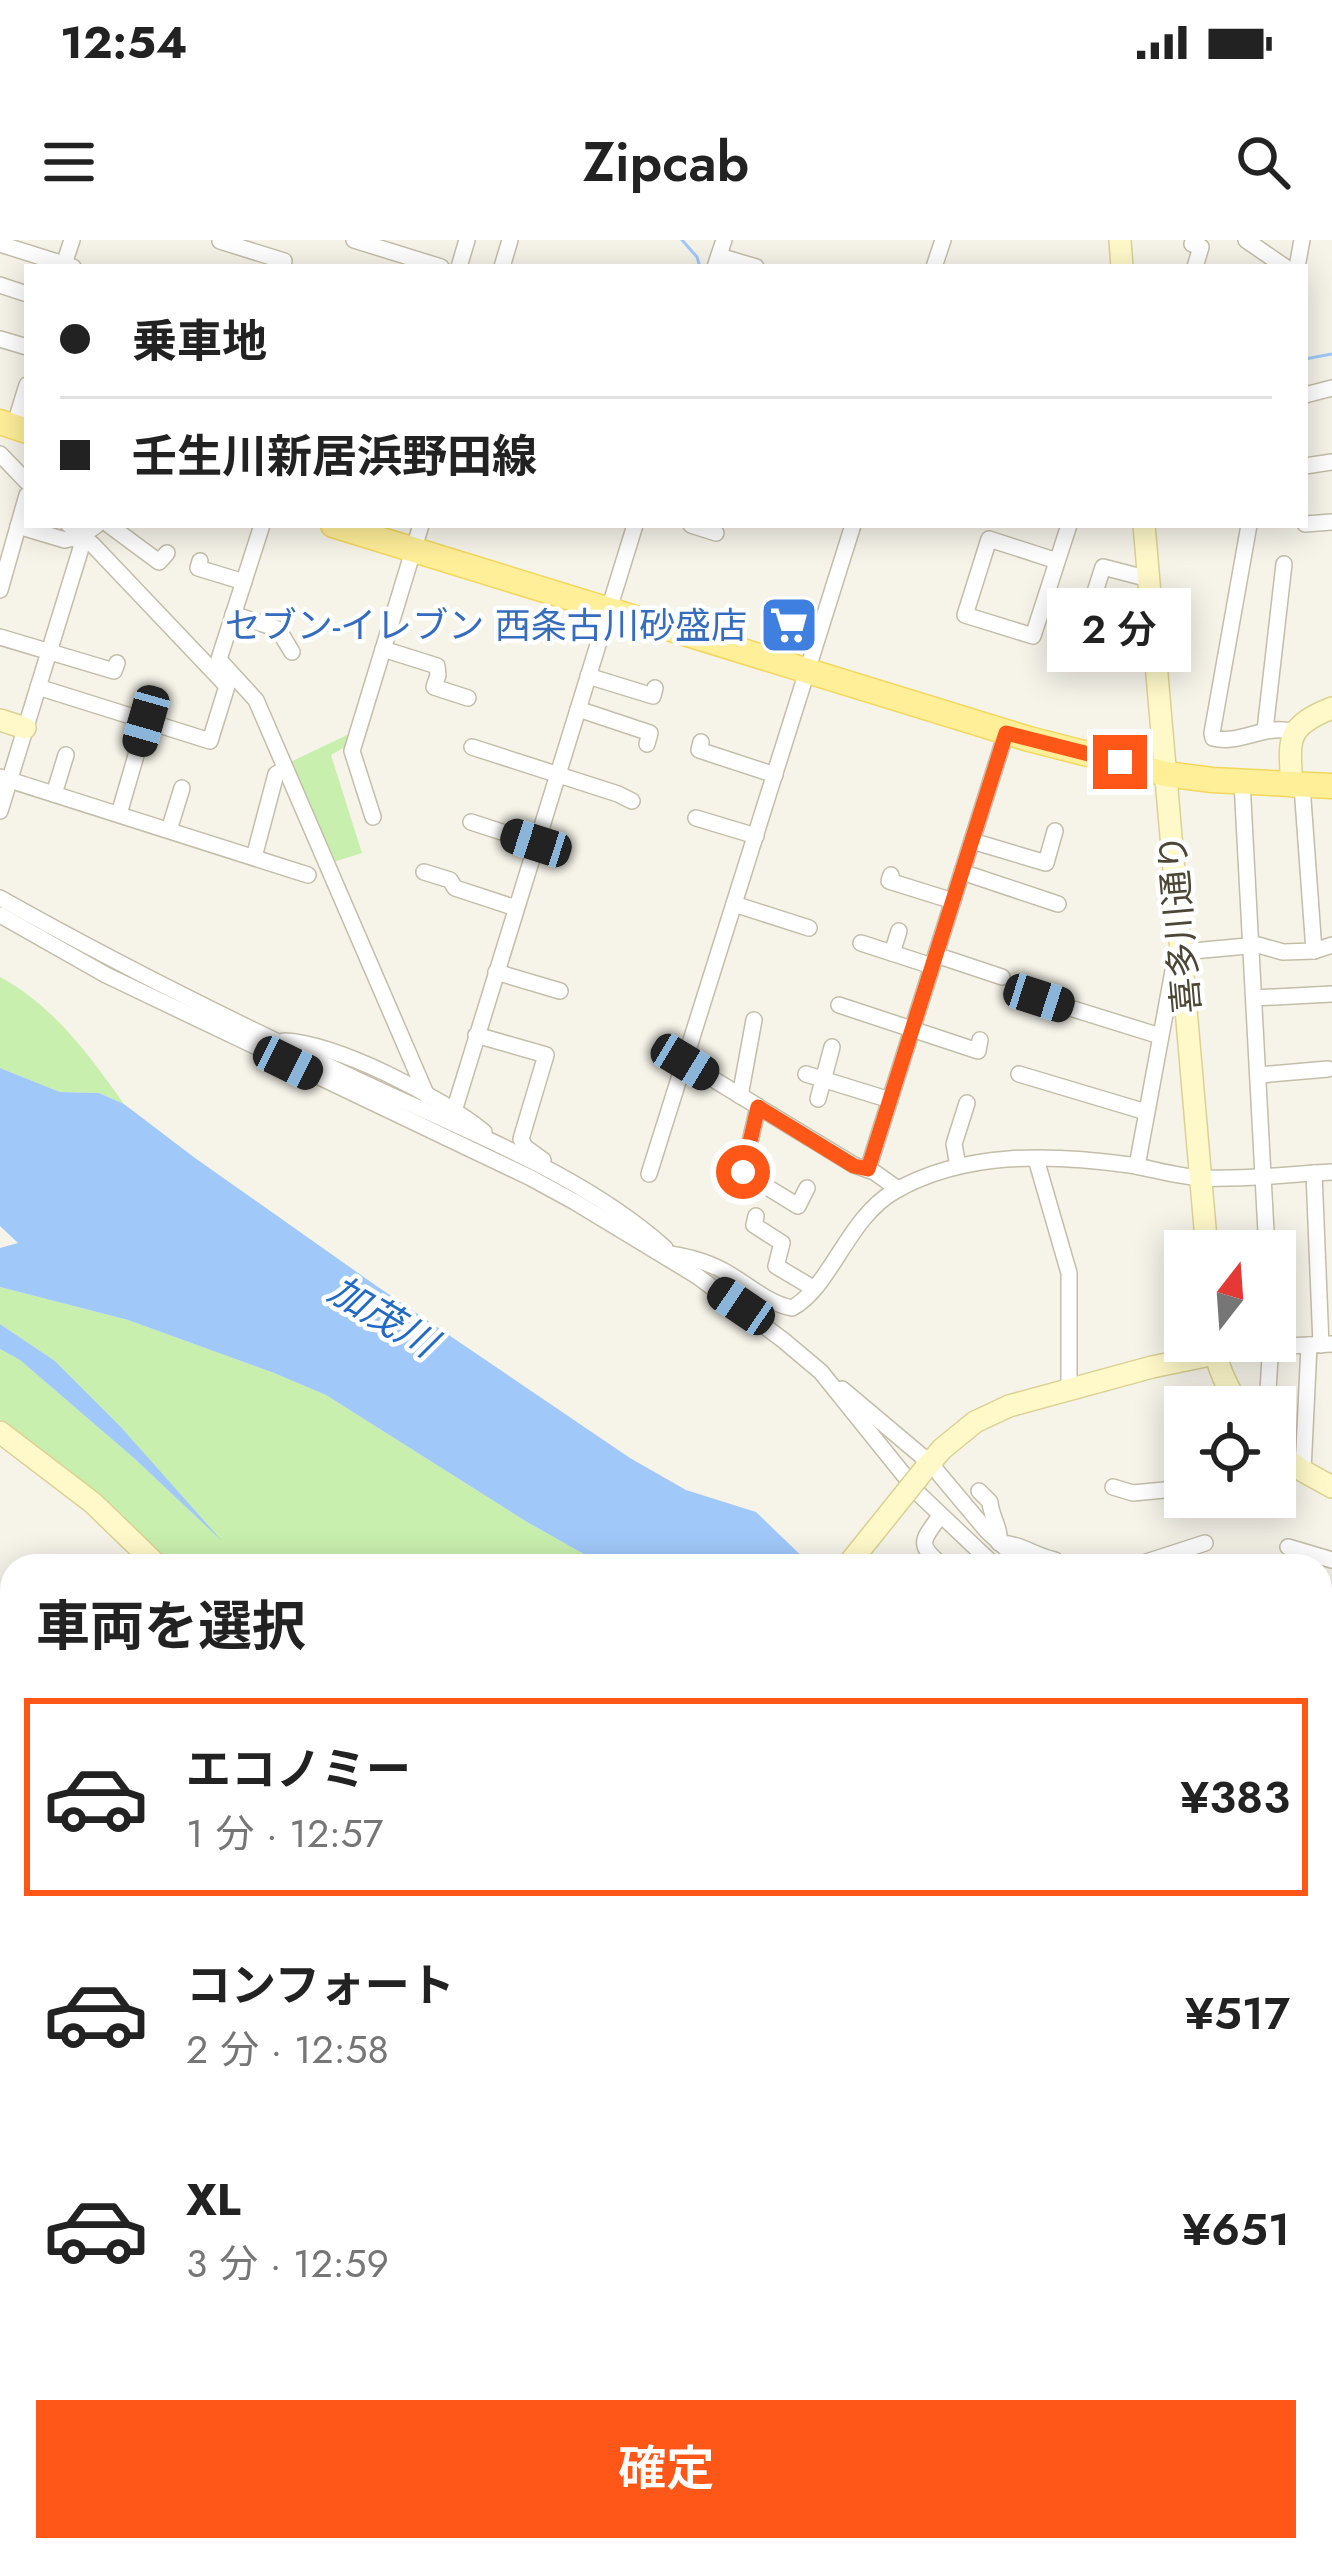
<!DOCTYPE html>
<html lang="ja">
<head>
<meta charset="utf-8">
<style>
	body { margin:0; font-family:Jost,"Noto Sans JP",sans-serif; background:#f6f6f6; color:#222; height:100vh; display:flex; flex-direction:column; font-size:45px; white-space:nowrap }
	* { box-sizing:border-box; margin:0 }
	p { font-size:39px; color:#767676 }
	.icon { flex:none; width:66px; height:66px; fill:none; stroke:currentColor; stroke-width:2; stroke-linecap:round; stroke-linejoin:round }
	.map { position:relative; flex:1; overflow:hidden }
	.panel { position:absolute; left:0px; top:1314px; width:1332px; height:1008px; display:flex; flex-direction:column; background:#fff; border-radius:36px 36px 0 0; box-shadow:0 6px 30px #0003 }
	.panel>* { flex:none }
	.top-card { position:absolute; left:24px; top:24px; width:1284px; height:264px; border-radius:0px; box-shadow:0 6px 30px #0003; display:grid; align-content:center; height:264px; padding:0 36px; background:#fff }
	.needle { width:78px; rotate:17deg }
	.controls { position:absolute; left:1164px; top:990px; display:grid; gap:24px }
	.controls a { display:grid; place-items:center; width:132px; height:132px; border-radius:0px; background:#fff; box-shadow:0 6px 30px #0003; font-size:60px }
	.end { position:absolute; width:54px; height:54px; margin:-27px; border:15px solid #ff5717; background:#fff; box-shadow:0 0 0 6px #fff }
	.from { border-radius:50% }
	.bubble { position:absolute; height:84px; border-radius:0px; background:#fff; box-shadow:0 6px 30px #0003; font-size:39px; font-weight:600; line-height:84px; text-align:center }
	.car { position:absolute; width:36px; height:72px; margin:-36px -18px; border-radius:15px; box-shadow:0 0 9px 3px #0007; background:linear-gradient(#222 24%,#8ab4d8 0 40%,#222 0 76%,#8ab4d8 0 86%,#222 0) }
	.top-card b { display:flex; align-items:center; gap:42px; height:114px; font-size:45px }
	.top-card b+b { border-top:3px solid #e0e0e0 }
	.top-card i { width:30px; height:30px; background:#222 }
	ul { padding:0; list-style:none }
	li { display:flex; align-items:center; gap:36px; height:198px; margin:0 24px 18px; padding:0 12px; border:6px solid transparent; border-radius:0px }
	li div { flex:1 }
	li b { display:block; font-size:45px }
	li em { font-style:normal; font-weight:600 }
	li.on { border-color:#ff5717 }
	li>.icon { width:108px; height:108px; stroke-width:1.5 }
	h2 { padding:0 36px; font-size:54px; line-height:144px }
	.cta { display:flex; gap:24px; margin-top:auto; padding:24px 36px }
	.cta a { flex:1; height:138px; border-radius:0px; background:#ff5717; color:#fff; font-size:48px; font-weight:600; line-height:138px; text-align:center }
	.status { display:flex; justify-content:space-between; align-items:center; height:84px; padding:0 60px; background:#fff; direction:ltr }
	.status svg { height:33px; fill:currentColor }
	header { display:flex; justify-content:space-between; align-items:center; height:156px; padding:0 36px; background:#fff; font-size:54px; font-weight:600 }
	.map>svg:first-child { display:block }
	.green { fill:#c9efae }
	.sand { fill:#fef8c2 }
	.water { fill:#a0c9f9 }
	.lines { fill:none; stroke-linecap:round; stroke-linejoin:round }
	.stream { stroke:#a0c9f9; stroke-width:3 }
	.street-casing { stroke:#c3beaa; stroke-width:18 }
	.secondary-casing { stroke:#dbd194; stroke-width:24 }
	.primary-casing { stroke:#f2d75c; stroke-width:27 }
	.street { stroke:#fff; stroke-width:15 }
	.secondary { stroke:#fff9ca; stroke-width:21 }
	.primary { stroke:#ffef99; stroke-width:24 }
	.secondary-bridge-casing { stroke:#dbd194; stroke-width:24; stroke-linecap:butt }
	.secondary-bridge { stroke:#fff9ca; stroke-width:21 }
	.route { stroke:#ff5717; stroke-width:15 }
	.labels { text-anchor:middle; stroke-width:9; stroke-linejoin:round; paint-order:stroke }
	.shop-label { font-size:36px; fill:#366cbe; stroke:#fff; text-anchor:end }
	.street-label { font-size:36px; fill:#4b4636; stroke:#fff }
	.water-label { font-size:39px; font-style:italic; fill:#216bc5; stroke:#fff }
</style>
</head>
<body>
<div class="status"><b>12:54</b><svg viewBox="0 0 49 12"><path d="M0 12V9h3v3zM5 12V6h3v6zM10 12V3h3v9zM15 12V0h3v12zM26 1h20v11H26zM47 4h2v5h-2z"/></svg></div>
<header><svg class="icon" aria-label="menu" viewBox="0 0 24 24"><path d="M4 6h16M4 12h16M4 18h16"/></svg>Zipcab<svg class="icon" aria-label="search" viewBox="0 0 24 24"><circle cx="10" cy="10" r="6"/><path d="M15 15l6 6"/></svg></header>
<div class="map">
<svg width="1332" height="2322" viewBox="0 0 1332 2322">
	<rect width="100%" height="100%" fill="#f6f4e9"/>
	<g class="green">
		<path d="M347 495 350 504 331 515 362 613 327 624 284 525Z"/>
		<path d="M0 737C54 766 89 815 124 864L99 853 60 852 0 828Z"/>
		<path d="M0 1047 128 1080 274 1133 326 1155 527 1282 605 1326H174C119 1272 64 1222 0 1179V1109L20 1120 135 1219 208 1287 120 1186 55 1121 0 1084Z"/>
	</g>
	<path class="sand" d="M1320 2144 1332 2178V2251L1320 2238Z"/>
	<g class="water">
		<path d="M0 828 60 852 99 853 124 864 195 918 378 1047 630 1218 686 1250 756 1272 812 1326H605L527 1282 326 1155 274 1133 128 1080 0 1047V1008L18 1003 0 986Z"/>
		<path d="M0 1084 55 1121 120 1186 222 1301 135 1219 20 1120 0 1109Z"/>
		<path d="M1320 1853 1332 1876V1984L1328 1979 1329 1967 1320 1954Z"/>
	</g>
	<g class="lines">
		<g class="stream">
			<path d="M682 0 697 17 700 27"/>
			<path d="M1305 119 1332 114"/>
		</g>
		<g class="street-casing">
			<g id="street">
				<path d="M354 0 441 27"/>
				<path d="M1246 0 1285 27"/>
				<path d="M220 1 284 21"/>
				<path d="M0 4 73 27"/>
				<path d="M1192 4 1201 7 1195 27"/>
				<path d="M719 16 756 27"/>
				<path d="M63 27 72 0"/>
				<path d="M459 27 467 0"/>
				<path d="M502 27 510 0"/>
				<path d="M715 27 724 0"/>
				<path d="M934 27 943 0"/>
				<path d="M1297 27 1302 0"/>
				<path d="M0 45 27 54"/>
				<path d="M0 99 27 107"/>
				<path d="M1305 155 1332 148"/>
				<path d="M14 187 27 145"/>
				<path d="M0 214 27 242"/>
				<path d="M1305 226 1332 222"/>
				<path d="M1305 284 1332 282"/>
				<path d="M109 285 159 322 167 313"/>
				<path d="M691 285 716 293"/>
				<path d="M1249 285 1212 493 1213 498C1242 505 1263 483 1295 492"/>
				<path d="M18 286 65 300 80 297 97 285"/>
				<path d="M200 321 198 328 244 342"/>
				<path d="M1057 321 989 299 965 375 1033 396 1069 285"/>
				<path d="M0 350 27 255"/>
				<path d="M1089 370 1153 390"/>
				<path d="M233 374 278 389 292 412"/>
				<path d="M1081 395 1103 327 1149 339"/>
				<path d="M0 397 114 431 117 423"/>
				<path d="M383 409 437 426 438 435 434 447 468 458"/>
				<path d="M222 423 256 460 427 856"/>
				<path d="M216 429 222 423 219 419 262 285"/>
				<path d="M588 436 653 456 655 448"/>
				<path d="M38 447 210 501 227 446 93 305 69 285"/>
				<path d="M578 469 650 493 647 504"/>
				<path d="M1265 490 1284 324"/>
				<path d="M701 502 699 510 775 535"/>
				<path d="M472 507 618 554 632 561"/>
				<path d="M0 537 308 635"/>
				<path d="M1242 542 1267 1011"/>
				<path d="M1302 546 1314 711"/>
				<path d="M54 554 66 515"/>
				<path d="M0 571 81 308 80 297"/>
				<path d="M119 574 146 481"/>
				<path d="M373 577 352 511 421 285"/>
				<path d="M696 578 756 596"/>
				<path d="M471 582 536 603"/>
				<path d="M169 590 182 548"/>
				<path d="M972 601 1046 623 1055 591"/>
				<path d="M254 617 276 534 285 529"/>
				<path d="M424 632 450 640 455 648 516 668"/>
				<path d="M962 632 1058 664"/>
				<path d="M891 635 889 641 953 661"/>
				<path d="M0 658C117 724 238 784 360 841 461 889 581 933 665 1008"/>
				<path d="M734 664 809 688"/>
				<path d="M0 675 106 735 531 938 575 962 697 1036 783 1100 821 1132 920 1255 995 1326"/>
				<path d="M861 703 932 726"/>
				<path d="M892 713 899 691"/>
				<path d="M936 715 1002 737"/>
				<path d="M496 732 560 751"/>
				<path d="M1038 758 1160 796"/>
				<path d="M1254 758 1332 754"/>
				<path d="M839 765 978 811 980 800"/>
				<path d="M476 795 546 815 521 899 525 907 543 920"/>
				<path d="M284 801C337 803 443 858 484 892"/>
				<path d="M685 822 854 925 874 932 898 949"/>
				<path d="M806 834 890 860"/>
				<path d="M1019 834 1146 872"/>
				<path d="M1259 835 1328 829"/>
				<path d="M740 856 754 780"/>
				<path d="M818 859 832 807"/>
				<path d="M454 871 635 285"/>
				<path d="M1036 919 1069 1033V1148"/>
				<path d="M731 925 798 966 807 948"/>
				<path d="M958 926 954 904 967 863"/>
				<path d="M1137 926 1175 720 1182 712 1258 705 1283 712 1314 711 1332 705"/>
				<path d="M868 929 1006 493"/>
				<path d="M743 932 758 867"/>
				<path d="M1314 933 1321 1105"/>
				<path d="M649 934 853 285"/>
				<path d="M756 976 754 985 782 1003 776 1026 813 1048"/>
				<path d="M668 1017 670 1014C690 1017 711 1023 729 1034 750 1046 767 1063 792 1068 831 1047 848 977 895 951 965 911 1052 914 1130 925 1154 929 1178 937 1203 938 1245 940 1289 934 1332 932"/>
				<path d="M1215 1114 1240 1108 1332 1104"/>
				<path d="M842 1149 930 1223 987 1291 1025 1326"/>
				<path d="M1267 1167 1271 1101"/>
				<path d="M1303 1231 1309 1105"/>
				<path d="M1113 1247 1133 1253 1185 1248"/>
				<path d="M979 1251 990 1262C991 1277 1001 1288 999 1303 1020 1303 1035 1316 1055 1320"/>
				<path d="M940 1276C922 1301 916 1304 943 1326"/>
				<path d="M1288 1307 1332 1320"/>
				<path d="M1134 1326 1205 1303"/>
				<path d="M1320 1406 1332 1371"/>
				<path d="M1320 1465 1332 1447"/>
				<path d="M1320 1506 1332 1513"/>
				<path d="M0 1882 12 1884"/>
				<path d="M0 2086 12 2088"/>
				<path d="M529 2310 539 2322"/>
				<path d="M564 2310 578 2322"/>
				<path d="M1314 2310 1327 2322"/>
				<path d="M94 2322 95 2310"/>
			</g>
		</g>
		<g class="secondary-casing">
			<g id="secondary">
				<path d="M1120 0 1122 27"/>
				<path d="M1144 285 1207 1011"/>
				<path d="M0 480 25 488"/>
				<path d="M1292 546C1289 499 1285 487 1332 468"/>
				<path d="M1214 1102C1216 1126 1227 1147 1240 1167"/>
				<path d="M0 1192 93 1263 158 1326"/>
				<path d="M1275 1211 1303 1231 1332 1247"/>
				<path d="M924 1230 942 1209 975 1182 1009 1166 1152 1127 1215 1114"/>
				<path d="M1193 2310 1209 2322"/>
			</g>
		</g>
		<g class="primary-casing">
			<g id="primary">
				<path d="M0 182 27 191"/>
				<path d="M333 285 1029 499 1166 534 1212 540 1332 546"/>
			</g>
		</g>
		<use href="#street" class="street"/>
		<use href="#secondary" class="secondary"/>
		<use href="#primary" class="primary"/>
		<g class="secondary-bridge-casing">
			<path id="secondary-bridge" d="M847 1326 924 1230"/>
		</g>
		<use href="#secondary-bridge" class="secondary-bridge"/>
	</g>
	<g class="lines">
		<path class="route" d="M743 932 758 867 854 926 868 929 1006 493 1120 522"/>
	</g>
	<defs>
		<g id="supermarket-square" transform="scale(3)"><rect x="-9" y="-9" width="18" height="18" rx="4" fill="#3f7fe0" stroke="#fff"/><path d="M-6-5.5h2.5l.6 2H6L4.5 2H-2.5L-4.4-4H-6ZM-1.5 3.2a1.3 1.3 0 1 0 .1 0ZM3 3.2a1.3 1.3 0 1 0 .1 0Z" fill="#fff"/></g>
	</defs>
	<g fill-rule="evenodd">
		<use href="#supermarket-square" x="789" y="385"/>
	</g>
	<g class="labels">
		<g class="shop-label">
			<text x="747" y="398">セブン-イレブン 西条古川砂盛店</text>
		</g>
		<g class="street-label">
			<text transform="translate(1179 684) rotate(-95)" y="13">喜多川通り</text>
		</g>
		<g class="water-label">
			<text transform="translate(383 1076) rotate(31)" y="14">加茂川</text>
		</g>
	</g>
</svg>
<div class="controls">
<a><svg class="needle" viewBox="-14 -14 28 28"><path d="M0-13l5 13h-10z" fill="#e53935"/><path d="M0 13l5-13h-10z" fill="#767676"/></svg></a>
<a><svg class="icon" aria-label="locate" viewBox="0 0 24 24"><circle cx="12" cy="12" r="6"/><path d="M12 2v4M12 18v4M2 12h4M18 12h4"/></svg></a>
</div>
<i class="end from" style="left:743px;top:932px"></i>
<i class="end" style="left:1120px;top:522px"></i>
<div class="bubble" style="left:1047px;top:348px;width:144px">2 分</div>
<i class="car" style="left:146px;top:481px;rotate:196deg"></i>
<i class="car" style="left:536px;top:603px;rotate:288deg"></i>
<i class="car" style="left:1039px;top:758px;rotate:108deg"></i>
<i class="car" style="left:685px;top:822px;rotate:121deg"></i>
<i class="car" style="left:288px;top:823px;rotate:116deg"></i>
<i class="car" style="left:741px;top:1066px;rotate:304deg"></i>
<div class="top-card">
<b><i class="from"></i>乗車地</b>
<b><i></i>壬生川新居浜野田線</b>
</div>
<section class="panel">
<h2>車両を選択</h2>
<ul>
<li class="on"><svg class="icon" aria-label="car" viewBox="0 0 24 24"><path d="M5 17H2v-5l4-1 3-4h7l3 4 3 1v5h-3M9 17h6M6 11h13"/><circle cx="7" cy="17" r="2"/><circle cx="17" cy="17" r="2"/></svg><div><b>エコノミー</b><p>1 分 · 12:57</p></div><em>¥383</em></li>
<li><svg class="icon" aria-label="car" viewBox="0 0 24 24"><path d="M5 17H2v-5l4-1 3-4h7l3 4 3 1v5h-3M9 17h6M6 11h13"/><circle cx="7" cy="17" r="2"/><circle cx="17" cy="17" r="2"/></svg><div><b>コンフォート</b><p>2 分 · 12:58</p></div><em>¥517</em></li>
<li><svg class="icon" aria-label="car" viewBox="0 0 24 24"><path d="M5 17H2v-5l4-1 3-4h7l3 4 3 1v5h-3M9 17h6M6 11h13"/><circle cx="7" cy="17" r="2"/><circle cx="17" cy="17" r="2"/></svg><div><b>XL</b><p>3 分 · 12:59</p></div><em>¥651</em></li>
</ul>
<div class="cta"><a>確定</a></div>
</section>
</div>
</body>
</html>
